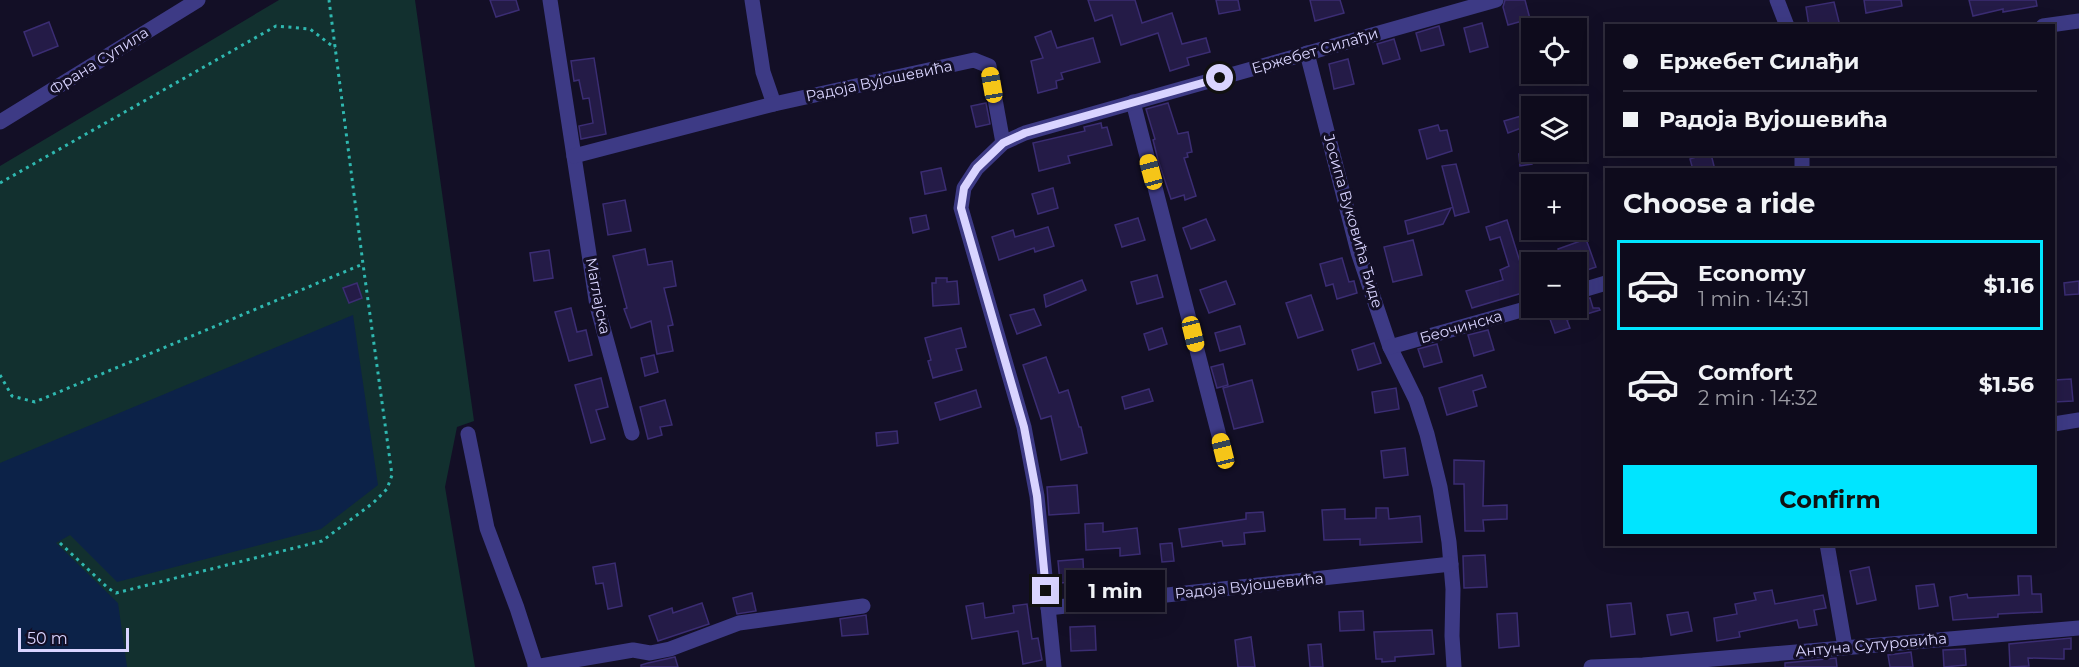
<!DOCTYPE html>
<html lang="en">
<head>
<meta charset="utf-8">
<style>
	body { margin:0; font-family:Montserrat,sans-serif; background:#171425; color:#f1f3f6; height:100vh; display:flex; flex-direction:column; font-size:22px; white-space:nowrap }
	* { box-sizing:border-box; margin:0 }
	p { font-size:20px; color:#9b9ba3 }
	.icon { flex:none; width:33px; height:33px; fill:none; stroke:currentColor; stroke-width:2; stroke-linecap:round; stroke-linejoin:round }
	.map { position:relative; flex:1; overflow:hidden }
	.drawer { position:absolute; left:1605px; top:168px; width:450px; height:378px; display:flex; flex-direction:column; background:#0e0b1c; border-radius:0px; box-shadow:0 6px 24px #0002,0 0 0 2px #2e2b3b }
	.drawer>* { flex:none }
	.hud { position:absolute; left:1605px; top:24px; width:450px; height:132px; border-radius:0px; box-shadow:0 6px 24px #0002,0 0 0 2px #2e2b3b; display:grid; align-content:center; height:132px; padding:0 18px; background:#0e0b1c }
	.tools { position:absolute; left:1521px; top:18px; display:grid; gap:12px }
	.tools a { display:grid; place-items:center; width:66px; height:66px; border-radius:0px; background:#0e0b1c; box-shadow:0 6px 24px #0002,0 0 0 2px #2e2b3b; font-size:30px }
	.scale { position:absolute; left:18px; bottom:15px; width:111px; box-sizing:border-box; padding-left:6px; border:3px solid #d9d4ff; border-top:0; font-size:16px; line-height:21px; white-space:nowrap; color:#d9d4ff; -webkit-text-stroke:4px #130f26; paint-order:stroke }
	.end { position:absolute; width:27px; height:27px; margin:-14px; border:8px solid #d9d4ff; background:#111; box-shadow:0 0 0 3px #111 }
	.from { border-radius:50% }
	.bubble { position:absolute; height:42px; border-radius:0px; background:#0e0b1c; box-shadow:0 6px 24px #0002,0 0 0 2px #2e2b3b; font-size:20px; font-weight:700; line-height:42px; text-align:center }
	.car { position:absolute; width:18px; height:36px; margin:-18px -9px; border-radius:8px; box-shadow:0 0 4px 2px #0007; background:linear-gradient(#f5c518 24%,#345 0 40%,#f5c518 0 76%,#345 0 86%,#f5c518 0) }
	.hud b { display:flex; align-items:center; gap:21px; height:57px; font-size:22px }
	.hud b+b { border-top:2px solid #2e2b3b }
	.hud i { width:15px; height:15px; background:#f1f3f6 }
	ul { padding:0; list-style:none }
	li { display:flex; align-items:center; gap:18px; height:90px; margin:0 12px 9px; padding:0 6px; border:3px solid transparent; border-radius:0px }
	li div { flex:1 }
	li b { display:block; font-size:22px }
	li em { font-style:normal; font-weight:700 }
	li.on { border-color:#00e5ff }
	li>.icon { width:54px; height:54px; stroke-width:1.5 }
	h2 { padding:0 18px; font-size:27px; line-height:72px }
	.action { display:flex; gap:12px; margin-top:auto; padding:12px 18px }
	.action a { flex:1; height:69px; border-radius:0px; background:#00e5ff; color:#111; font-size:24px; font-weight:700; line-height:69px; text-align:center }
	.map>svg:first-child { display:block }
	.green { fill:#12302f }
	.water { fill:#0c2248 }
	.building { fill:#241b47; stroke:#3b2d73; stroke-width:1.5 }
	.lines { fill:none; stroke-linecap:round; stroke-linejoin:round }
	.path { stroke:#2fb8b0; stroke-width:3; stroke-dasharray:3 4.5; stroke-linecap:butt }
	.minor { stroke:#3d3a85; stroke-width:15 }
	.route { stroke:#d9d4ff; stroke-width:8 }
	.labels { text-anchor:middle; stroke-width:6; stroke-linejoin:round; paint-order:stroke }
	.street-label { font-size:15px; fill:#d9d4ff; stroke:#130f26 }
</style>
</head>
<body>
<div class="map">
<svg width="2079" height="667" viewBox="0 0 2079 667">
	<rect width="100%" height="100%" fill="#130f26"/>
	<path class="green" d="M279 0H415L474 421 457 427 445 487 475 667H0V166Z"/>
	<path class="water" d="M353 315 378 485 321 529 117 582 70 535 56 543 118 603 127 667H0V463Z"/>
	<g class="building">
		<path d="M490 0H516L519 10 496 17Z"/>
		<path d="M1088 0H1135L1142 23 1172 13 1182 44 1206 38 1210 52 1187 58 1189 65 1170 71 1158 33 1121 45 1112 15 1095 21Z"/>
		<path d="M1216 0H1238L1240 10 1219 14Z"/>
		<path d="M1310 0H1340L1344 13 1315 21Z"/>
		<path d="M1505 0H1525L1530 19 1508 25 1503 7Z"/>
		<path d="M1864 0H1901L1902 6 1866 13Z"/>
		<path d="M1969 0H2036L2037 6 2003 12V9L1973 16Z"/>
		<path d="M1834 2 1840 26H1809L1806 7Z"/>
		<path d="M49 22 58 46 33 56 24 32Z"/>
		<path d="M1482 23 1488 47 1470 52 1464 28Z"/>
		<path d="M1439 26 1444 45 1421 51 1416 33Z"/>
		<path d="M1051 31 1057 48 1093 38 1100 62 1061 73 1063 79 1056 81 1057 88 1038 93 1031 61 1043 58 1035 37Z"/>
		<path d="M1394 39 1400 59 1383 64 1377 44Z"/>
		<path d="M594 58 606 134 581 139 579 126 593 123 589 98 583 99 579 80 574 81 571 61Z"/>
		<path d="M1348 59 1354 84 1334 89 1329 64Z"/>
		<path d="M986 103 990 124 976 127 971 106Z"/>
		<path d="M1168 103 1178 134 1188 132 1192 152 1187 153 1188 157 1184 158 1196 196 1185 200 1184 195 1171 199 1158 160 1153 140 1155 139 1146 109Z"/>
		<path d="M1521 116 1524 127 1508 133 1504 121Z"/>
		<path d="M1101 123 1102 128 1107 127 1112 145 1068 156 1070 163 1039 171 1033 143 1085 131 1084 127Z"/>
		<path d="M1438 125 1440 131 1447 130 1452 151 1427 159 1419 130Z"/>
		<path d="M1531 153 1532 164 1520 166 1519 154Z"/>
		<path d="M1705 154H1711L1715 170H1693L1690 159Z"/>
		<path d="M1456 164 1469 212 1455 216 1442 166Z"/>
		<path d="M941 168 946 190 925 194 921 172Z"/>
		<path d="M1053 188 1058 208 1038 214 1032 194Z"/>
		<path d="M625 200 631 231 608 235 603 204Z"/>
		<path d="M1451 208 1443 224 1408 234 1405 221Z"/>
		<path d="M926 215 929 229 913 233 910 218Z"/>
		<path d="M1138 218 1145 240 1122 247 1115 225Z"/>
		<path d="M1206 219 1215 240 1191 249 1183 228Z"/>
		<path d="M1507 220 1529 291 1472 308 1466 291 1503 280 1500 270 1509 266 1500 237 1490 240 1486 227Z"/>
		<path d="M1048 227 1054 246 1035 252 1034 248 999 260 992 237 1013 230 1015 237Z"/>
		<path d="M1586 239 1596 267 1576 274V262H1562L1558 249Z"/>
		<path d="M1413 240 1422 275 1393 282 1384 247Z"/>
		<path d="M645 249 648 265 672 261 676 286 664 288 673 325 668 326 673 351 657 354 651 321 631 328 624 309 627 308 613 256Z"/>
		<path d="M549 250 553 278 534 281 530 253Z"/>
		<path d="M1342 258 1349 282 1354 281 1357 293 1337 299 1333 284 1326 286 1320 264Z"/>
		<path d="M1157 275 1163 297 1137 304 1131 282Z"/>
		<path d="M936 278H947V282L957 281 959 304 933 306 932 283H936Z"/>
		<path d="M1082 280 1086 290 1046 307 1044 295Z"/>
		<path d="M1226 281 1235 304 1209 313 1200 290Z"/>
		<path d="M2079 281V294L2065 295 2064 283Z"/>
		<path d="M357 283 362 298 349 303 343 288Z"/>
		<path d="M1311 295 1323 330 1298 338 1286 303Z"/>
		<path d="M1590 298 1593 308H1599L1600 310 1567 320 1570 328 1555 333 1546 308H1576V301Z"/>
		<path d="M571 308 577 332 586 330 592 355 569 361 555 312Z"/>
		<path d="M1034 309 1041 325 1017 334 1010 315Z"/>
		<path d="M1240 326 1245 344 1220 351 1215 333Z"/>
		<path d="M961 328 966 347 956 349 962 370 933 378 928 361 931 360 925 338Z"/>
		<path d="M1162 328 1167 344 1149 350 1144 334Z"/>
		<path d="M1488 330 1494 350 1474 356 1468 335Z"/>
		<path d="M1374 343 1381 363 1358 370 1352 350Z"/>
		<path d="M1437 344 1442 362 1424 367 1418 349Z"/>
		<path d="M654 355 658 372 645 376 641 358Z"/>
		<path d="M1046 357 1059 393 1068 390 1079 427H1081L1087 453 1061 460 1051 416 1041 419 1023 365Z"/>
		<path d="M1223 364 1228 385 1217 388 1211 367Z"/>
		<path d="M1482 375 1486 387 1473 391 1477 406 1447 415 1439 388Z"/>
		<path d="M601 378 608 407 596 410 605 439 591 443 575 385Z"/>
		<path d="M2071 379 2073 401 2054 402V380Z"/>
		<path d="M1252 380 1263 422 1234 429 1223 388Z"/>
		<path d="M1396 388 1399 409 1375 413 1372 392Z"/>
		<path d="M1149 389 1153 401 1125 409 1122 397Z"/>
		<path d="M976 390 981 407 940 420 935 403Z"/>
		<path d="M665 400 672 425 660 427 662 435 648 439 640 407Z"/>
		<path d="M897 431 898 443 877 446 876 433Z"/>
		<path d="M1405 448 1408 475 1384 478 1381 451Z"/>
		<path d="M1454 460 1484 461 1483 506 1507 505V519L1483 520 1484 531H1465L1464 484H1454Z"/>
		<path d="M1077 485 1079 513 1049 515 1047 487Z"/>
		<path d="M1376 508H1388L1389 519 1420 516 1422 542 1360 545V539L1324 540 1322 510 1345 509V519L1376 518Z"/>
		<path d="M1263 512 1265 531 1244 533 1245 544 1223 546 1222 541 1182 547 1179 529 1246 519V513Z"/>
		<path d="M1103 523V532L1137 528 1140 554 1120 556V548L1086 550 1085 524Z"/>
		<path d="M1172 543 1174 561 1162 562 1160 544Z"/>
		<path d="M1485 555 1487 587 1464 588 1463 556Z"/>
		<path d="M1083 559 1084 581 1060 583 1058 561Z"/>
		<path d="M615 563 622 606 608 609 603 583 596 584 593 567Z"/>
		<path d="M1869 567 1876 600 1857 604 1850 571Z"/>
		<path d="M2018 576H2031L2032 594H2041L2042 612 1998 614V617L1953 620 1950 597 1967 594 1968 598 2019 595Z"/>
		<path d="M1934 584 1938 606 1919 609 1916 586Z"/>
		<path d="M1772 590 1775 604 1823 595 1826 608 1814 610 1817 625 1799 628 1797 620 1739 632 1740 637 1717 641 1714 618 1737 614 1735 604 1756 600 1754 593Z"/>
		<path d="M752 593 756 611 737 614 733 598Z"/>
		<path d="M702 603 709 624 658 641 649 616 672 608 673 613Z"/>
		<path d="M983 603 985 618 1014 613 1013 606 1027 604 1032 639 1038 638 1042 660 1023 664 1018 631 972 639 966 606Z"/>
		<path d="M1631 603 1635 634 1611 637 1607 605Z"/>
		<path d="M1363 611 1364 630 1340 631 1339 612Z"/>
		<path d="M1688 612 1692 631 1671 635 1667 615Z"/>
		<path d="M1517 613 1519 646 1499 648 1497 614Z"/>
		<path d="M866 615 868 634 842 636 840 619Z"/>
		<path d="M1095 626 1096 650 1071 651 1070 627Z"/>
		<path d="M1432 630 1434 654 1395 657V661L1382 662V659H1376L1374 632Z"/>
		<path d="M1251 637 1255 667H1238L1235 640Z"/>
		<path d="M2071 638V649H2064V659L2028 658 2029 666 2010 667 2009 644Z"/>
		<path d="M1321 644 1323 667H1310L1308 645Z"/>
		<path d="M1965 649 1966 665 1944 667 1943 650Z"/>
		<path d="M1911 652 1913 667H1890L1888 655Z"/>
		<path d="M675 657 678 667H641V665L648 663Z"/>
		<path d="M1836 658 1837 667H1785V663Z"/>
	</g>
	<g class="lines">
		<g class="path">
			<path d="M0 183 276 26 310 29 335 48"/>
			<path d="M0 375 12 396 35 402 363 264 329 0"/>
			<path d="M60 543 108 588 116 593 322 541 373 503 387 489 392 475 363 264"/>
		</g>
		<g class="minor">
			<path d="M550 0 597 306 632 433"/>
			<path d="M752 0 763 72 774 104"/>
			<path d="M1777 0 1787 26"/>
			<path d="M2043 26 2079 21"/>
			<path d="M1307 53 1358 252 1390 347 1416 400 1427 434 1440 487 1449 542 1453 589 1452 636 1454 667"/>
			<path d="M1133 102 1223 451"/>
			<path d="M0 122 198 0"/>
			<path d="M574 156 774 104 974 60 989 66 1003 143"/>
			<path d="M1802 170V154"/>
			<path d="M1576 292 1606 283"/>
			<path d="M1390 347 1532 307"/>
			<path d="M2054 424 2079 420"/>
			<path d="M468 434 487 528 517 608 536 667"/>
			<path d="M1827 544 1845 647"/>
			<path d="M1048 608 1451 564"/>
			<path d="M535 667 633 650 650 653 670 649 739 623 863 606"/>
			<path d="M1054 667 1037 496 1024 427 961 208 964 188 977 168 1003 143 1025 133 1496 0"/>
			<path d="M1591 667 1643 665 2079 628"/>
		</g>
	</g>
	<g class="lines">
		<path class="route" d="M1046 591 1037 496 1024 427 961 208 964 188 977 168 1003 143 1025 133 1220 78"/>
	</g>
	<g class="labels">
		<g class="street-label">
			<text transform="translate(1315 51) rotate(-16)" y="5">Ержебет Силађи</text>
			<text transform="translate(99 61) rotate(-32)" y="5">Франа Супила</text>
			<text transform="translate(879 81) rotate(-12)" y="5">Радоја Вујошевића</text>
			<text transform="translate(1353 221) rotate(74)" y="5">Јосипа Вуковића Ђиде</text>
			<text transform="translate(598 296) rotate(79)" y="5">Маглајска</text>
			<text transform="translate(1461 327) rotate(-16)" y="5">Беочинска</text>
			<text transform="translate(1249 586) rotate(-6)" y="5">Радоја Вујошевића</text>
			<text transform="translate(1871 645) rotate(-5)" y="5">Антуна Сутуровића</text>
		</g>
	</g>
</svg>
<div class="tools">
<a><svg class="icon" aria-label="locate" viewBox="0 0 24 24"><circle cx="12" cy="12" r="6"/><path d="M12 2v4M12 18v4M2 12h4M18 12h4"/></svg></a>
<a><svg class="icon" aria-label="layers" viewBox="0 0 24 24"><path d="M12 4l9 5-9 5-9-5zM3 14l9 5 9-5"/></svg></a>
<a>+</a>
<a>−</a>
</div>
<div class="scale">50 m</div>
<i class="end from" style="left:1220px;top:78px"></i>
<i class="end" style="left:1046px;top:591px"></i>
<div class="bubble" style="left:1066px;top:570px;width:99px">1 min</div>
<i class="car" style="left:992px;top:85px;rotate:350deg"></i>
<i class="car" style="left:1151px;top:172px;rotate:345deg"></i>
<i class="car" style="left:1193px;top:334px;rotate:166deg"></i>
<i class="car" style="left:1223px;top:451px;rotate:346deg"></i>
<div class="hud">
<b><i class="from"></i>Ержебет Силађи</b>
<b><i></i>Радоја Вујошевића</b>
</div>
<section class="drawer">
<h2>Choose a ride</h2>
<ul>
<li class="on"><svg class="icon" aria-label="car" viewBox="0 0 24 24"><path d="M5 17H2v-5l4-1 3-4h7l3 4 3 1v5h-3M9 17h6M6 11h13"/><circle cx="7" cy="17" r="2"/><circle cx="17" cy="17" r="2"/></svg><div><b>Economy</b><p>1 min · 14:31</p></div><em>$1.16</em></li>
<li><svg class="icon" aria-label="car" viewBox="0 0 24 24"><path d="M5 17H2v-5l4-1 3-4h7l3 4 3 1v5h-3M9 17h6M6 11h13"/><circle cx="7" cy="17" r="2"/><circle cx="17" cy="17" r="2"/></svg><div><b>Comfort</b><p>2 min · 14:32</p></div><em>$1.56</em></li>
</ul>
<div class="action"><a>Confirm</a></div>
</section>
</div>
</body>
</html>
